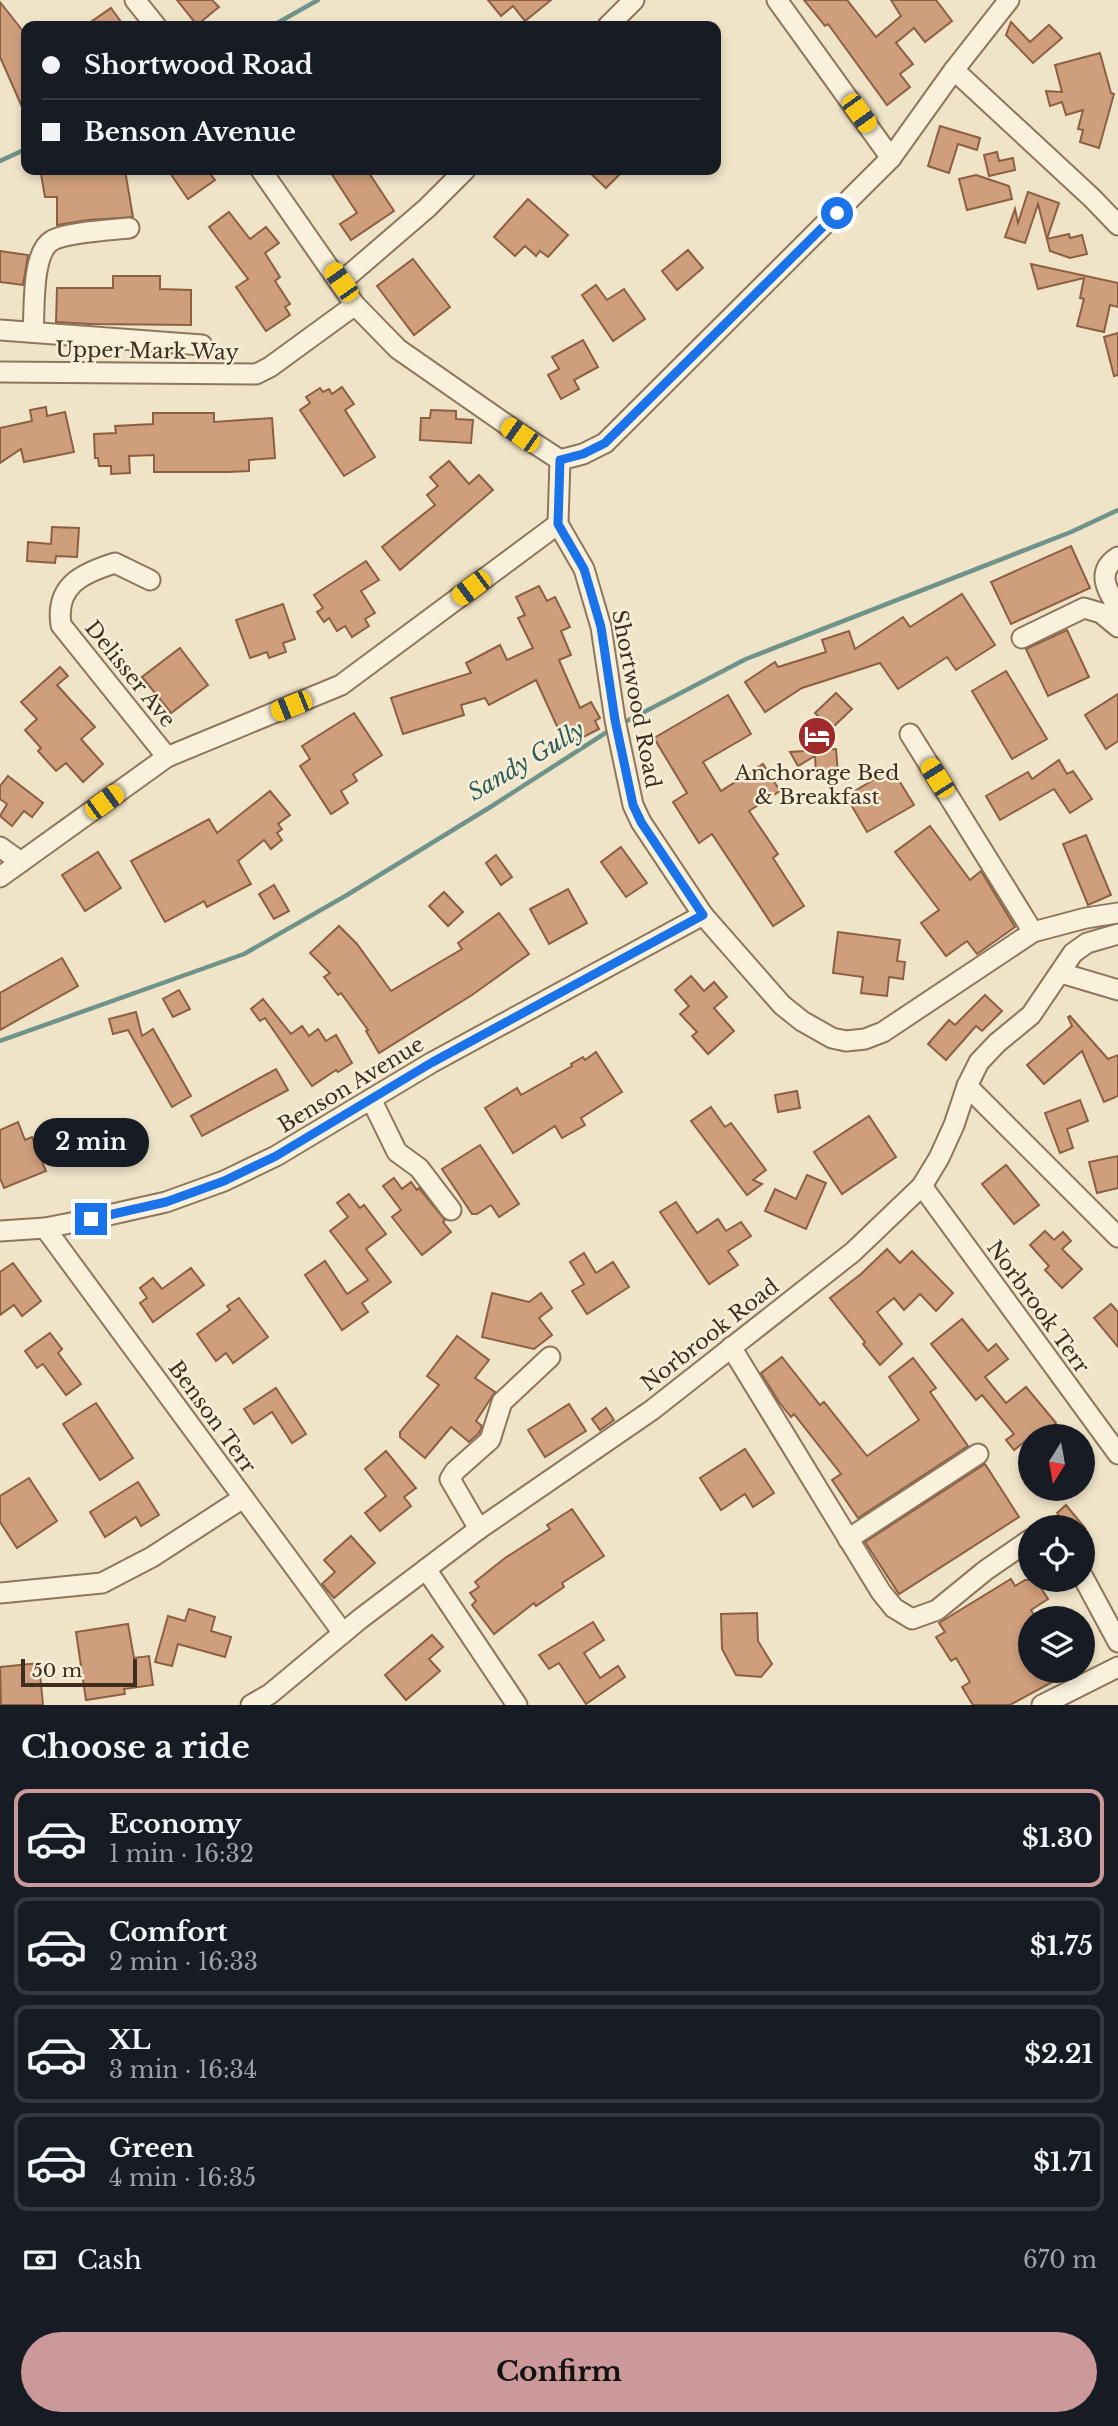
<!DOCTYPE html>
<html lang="en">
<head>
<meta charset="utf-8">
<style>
	body { margin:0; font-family:"Libre Baskerville",serif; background:#20242c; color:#f1f3f6; height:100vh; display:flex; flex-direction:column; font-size:26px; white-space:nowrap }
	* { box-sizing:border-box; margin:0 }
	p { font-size:23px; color:#9ea1a6 }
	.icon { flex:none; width:38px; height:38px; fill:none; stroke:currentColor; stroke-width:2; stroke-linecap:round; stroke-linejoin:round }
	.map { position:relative; height:1705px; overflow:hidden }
	.sheet { display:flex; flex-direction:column; background:#171b24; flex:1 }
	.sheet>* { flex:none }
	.guide { position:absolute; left:21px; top:21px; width:700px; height:154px; border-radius:14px; box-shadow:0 4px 10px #0003; display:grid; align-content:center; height:154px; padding:0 21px; background:#171b24 }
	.needle { width:46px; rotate:191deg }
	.buttons { position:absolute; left:1018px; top:1424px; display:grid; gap:14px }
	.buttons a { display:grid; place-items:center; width:77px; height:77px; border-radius:50%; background:#171b24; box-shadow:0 4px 10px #0003; font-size:35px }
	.scale { position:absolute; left:21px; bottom:18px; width:116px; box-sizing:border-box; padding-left:7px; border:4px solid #3d2e20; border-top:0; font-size:19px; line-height:24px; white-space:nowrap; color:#3d2e20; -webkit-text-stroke:5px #f7eed8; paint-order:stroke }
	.end { position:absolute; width:32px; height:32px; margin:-16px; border:9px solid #1a73e8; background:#fff; box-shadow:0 0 0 4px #fff }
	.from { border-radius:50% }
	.bubble { position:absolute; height:49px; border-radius:24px; background:#171b24; box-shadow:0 4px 10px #0003; font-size:23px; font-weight:700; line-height:49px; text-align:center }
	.car { position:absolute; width:21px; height:42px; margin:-21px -10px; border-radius:9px; box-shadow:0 0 5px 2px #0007; background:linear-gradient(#f5c518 24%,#345 0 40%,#f5c518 0 76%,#345 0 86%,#f5c518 0) }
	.guide b { display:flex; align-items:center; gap:24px; height:66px; font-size:26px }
	.guide b+b { border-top:2px solid #363941 }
	.guide i { width:18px; height:18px; background:#f1f3f6 }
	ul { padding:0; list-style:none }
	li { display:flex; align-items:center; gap:21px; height:98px; margin:0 14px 10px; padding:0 7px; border:4px solid #363941; border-radius:14px }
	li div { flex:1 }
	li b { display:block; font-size:26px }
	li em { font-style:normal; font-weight:700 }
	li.current { border-color:#cc999b }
	li>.icon { width:63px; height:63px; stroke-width:1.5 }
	h2 { padding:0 21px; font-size:32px; line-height:84px }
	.pay { display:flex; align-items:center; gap:18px; height:77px; padding:0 21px; font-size:26px }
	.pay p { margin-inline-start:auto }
	.primary-button { display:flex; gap:14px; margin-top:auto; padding:14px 21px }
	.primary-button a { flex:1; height:80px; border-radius:42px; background:#cc999b; color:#111; font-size:28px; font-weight:700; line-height:80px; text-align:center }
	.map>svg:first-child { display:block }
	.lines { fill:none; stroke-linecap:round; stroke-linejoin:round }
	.stream { stroke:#6f938a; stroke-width:4.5 }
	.building { fill:#cf9f7d; stroke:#8d5f41; stroke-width:2 }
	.minor-casing { stroke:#8d765c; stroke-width:23 }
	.minor { stroke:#faf1dc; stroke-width:19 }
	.route { stroke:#1a73e8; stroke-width:9 }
	.labels { text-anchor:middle; stroke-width:5; stroke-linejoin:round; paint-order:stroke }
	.street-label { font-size:21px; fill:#3d2e20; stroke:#f7eed8 }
	.poi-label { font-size:21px; fill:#3d2e20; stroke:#f7eed8 }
	.water-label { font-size:23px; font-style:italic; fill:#2f5d5a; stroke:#f7eed8 }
</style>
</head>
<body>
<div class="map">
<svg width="1118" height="1705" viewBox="0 0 1118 1705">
	<rect width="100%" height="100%" fill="#f0e4c8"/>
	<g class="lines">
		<g class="stream">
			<path d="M272 26 318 0"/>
			<path d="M0 161 26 149"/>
			<path d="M621 724 746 659 1071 532 1118 510"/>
			<path d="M0 1041 244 954 347 895 492 806 610 730"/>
		</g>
	</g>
	<g class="building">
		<path d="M177 0H212L219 7 197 25Z"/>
		<path d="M488 0H551L525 21 513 6 501 16Z"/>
		<path d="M804 0H847L876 37 901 16 891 0H936L952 21 925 42 914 28 896 43 913 64 900 74 910 87 887 105 828 24 825 26Z"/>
		<path d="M0 2 26 35V116L0 57Z"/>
		<path d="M111 8 124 26H85Z"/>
		<path d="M1011 22 1030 42 1049 25 1062 38 1033 63 1006 35Z"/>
		<path d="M1100 53 1111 93 1114 94 1099 148 1080 142 1083 130 1078 129 1083 110 1066 115 1062 102 1050 106 1046 91 1062 92 1055 65Z"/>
		<path d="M940 126 980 138 977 150 958 144 949 173 928 166Z"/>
		<path d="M997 152 999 161 1013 158 1015 170 989 176 984 155Z"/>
		<path d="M66 170H125L133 217 88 220 57 225V197H45L41 174Z"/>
		<path d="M168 170H207L215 180 188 199Z"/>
		<path d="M329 170H367L394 211 351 240 340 224 357 213Z"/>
		<path d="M587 170H624L606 188Z"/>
		<path d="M976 175 1009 186 1012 199 967 210 959 179Z"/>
		<path d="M1028 192 1059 203 1047 239 1069 234 1070 238 1082 235 1087 254 1070 258 1050 251 1038 204 1025 243 1005 237 1015 209 1018 223Z"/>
		<path d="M528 199 568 235 548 257 540 251 536 256 525 246 515 256 494 237Z"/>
		<path d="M229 212 250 239 266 227 279 243 265 253 280 277 275 281 290 304 285 307 290 315 266 331 236 287 248 279 209 227Z"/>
		<path d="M688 250 703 268 677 290 662 271Z"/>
		<path d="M0 251 28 255 23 285 0 282Z"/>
		<path d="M413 259 450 307 414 335 377 286Z"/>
		<path d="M1031 264 1118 283V307L1110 305 1104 332 1077 326 1084 299 1080 298 1084 278 1038 289Z"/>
		<path d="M113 276H160V289L191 290V325L90 324 56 322 57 288H113Z"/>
		<path d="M596 285 607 300 624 289 645 319 613 341 582 295Z"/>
		<path d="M1118 333V375L1114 376 1104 337Z"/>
		<path d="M583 340 598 367 574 380 579 389 561 399 548 375 559 369 552 357Z"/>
		<path d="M342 387 354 404 345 410 375 457 344 476 300 410 310 403 306 397 320 388 323 392 329 389 332 394Z"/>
		<path d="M46 407 47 416 65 412 74 452 24 462 21 449 0 463V428L32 421 30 410Z"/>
		<path d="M431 410 456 411V419L473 420 471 443 420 440 421 418H430Z"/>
		<path d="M153 413H214V422L272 418 275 458 249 460V471L228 472H154V455L129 456 130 473 111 474V466H99L98 458H95L94 434 116 433 115 426 153 424Z"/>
		<path d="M449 461 469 484 479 475 493 490 400 570 382 547 435 505 427 495 438 486 430 477Z"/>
		<path d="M52 527 79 528 77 557 56 556 55 563 27 561 28 542 51 544Z"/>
		<path d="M1071 546 1090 588 1011 624 991 582Z"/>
		<path d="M366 561 379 580 361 591 375 613 365 619 369 626 352 637 345 626 337 631 329 618 324 622 317 612 323 608 314 595Z"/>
		<path d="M539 586 547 601 555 597 570 627 561 631 571 655 559 660 580 708 591 702 600 718 595 721 599 729 566 746 536 680 489 705 485 698 461 705 464 715 403 734 391 698 471 673 466 663 500 645 507 660 533 648 518 618 525 615 516 597Z"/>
		<path d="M962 594 995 645 956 670 947 657 898 689 880 663 802 688 765 712 745 682 775 662 778 667 826 652 822 640 849 631 855 649 903 617 910 627Z"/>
		<path d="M283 604 295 639 283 643 286 652 269 658 267 652 250 658 236 620Z"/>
		<path d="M1067 630 1089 677 1048 696 1026 649Z"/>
		<path d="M180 648 208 685 171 713 142 677Z"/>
		<path d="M60 667 68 676 57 685 95 727 81 739 103 764 83 782 66 763 56 771 38 751 41 748 25 730 37 719 21 702Z"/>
		<path d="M1006 671 1047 739 1012 759 972 691Z"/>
		<path d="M836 693 852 709 831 729 815 713Z"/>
		<path d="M1118 694V741L1106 749 1085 715Z"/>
		<path d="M728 695 751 734 703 762 721 791 763 764 780 791 749 811 778 854 773 858 804 906 773 926 712 834 699 843 673 802 687 793 654 738Z"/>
		<path d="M354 713 382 755 353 774 357 781 341 791 348 803 331 814 300 766 310 759 302 746Z"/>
		<path d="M836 749 838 774 816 776 815 756 798 766 790 752Z"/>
		<path d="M1059 760 1067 774 1073 771 1092 799 1070 813 1054 789 1000 820 986 796 1028 772 1032 779Z"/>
		<path d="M892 769 914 805 867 832 846 796Z"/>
		<path d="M8 776 43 803 32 817 24 811 12 826 0 816 7 804 0 799V786Z"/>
		<path d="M270 791 290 815 278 824 282 829 277 833 282 840 271 849 264 840 238 861 251 884 207 907 204 901 165 922 131 861 209 819 217 833Z"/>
		<path d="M930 826 970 880 981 871 1015 927 977 954 967 941 946 956 921 923 939 910 895 852Z"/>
		<path d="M1086 835 1111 895 1088 905 1063 844Z"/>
		<path d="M621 847 647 883 626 897 601 862Z"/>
		<path d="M98 852 121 888 85 911 62 875Z"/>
		<path d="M496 855 512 877 501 885 486 863Z"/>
		<path d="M274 885 289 911 274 919 259 894Z"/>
		<path d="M568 889 587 923 549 944 530 909Z"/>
		<path d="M444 892 463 912 448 926 429 906Z"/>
		<path d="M499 913 529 954 472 995 379 1053 366 1031 368 1030 341 993 338 995 324 977 330 973 310 953 339 926 357 944 391 991 462 949 458 943Z"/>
		<path d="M838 932 900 940 897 961 905 962 903 979 889 977 887 996 861 993 863 977 833 973Z"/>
		<path d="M62 958 78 986 0 1030V993Z"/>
		<path d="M691 976 704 991 714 982 727 997 714 1008 734 1031 708 1054 692 1036 697 1032 680 1014 689 1006 675 990Z"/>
		<path d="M179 990 190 1009 173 1017 163 999Z"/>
		<path d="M985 995 1002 1011 982 1031 976 1026 946 1060 928 1044 949 1020 955 1025Z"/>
		<path d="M263 999 291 1034 302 1026 309 1036 318 1029 326 1041 336 1035 352 1063 338 1072 336 1070 312 1086 265 1018 260 1021 251 1009Z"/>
		<path d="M136 1012 142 1036 153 1029 191 1096 172 1107 128 1030 113 1034 109 1019Z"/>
		<path d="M1070 1016 1108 1059 1118 1055V1096L1104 1102 1082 1051 1044 1084 1027 1065 1072 1026 1068 1017Z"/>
		<path d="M596 1052 622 1092 581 1118 585 1125 562 1138 555 1126 513 1153 485 1108 517 1088 521 1095 572 1066 571 1064 583 1057 585 1060Z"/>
		<path d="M276 1069 288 1090 202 1136 191 1116Z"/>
		<path d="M797 1091 800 1108 778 1112 775 1095Z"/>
		<path d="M1080 1100 1088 1121 1067 1129 1073 1148 1060 1153 1045 1113Z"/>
		<path d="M711 1107 725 1127 731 1123 766 1170 753 1180 762 1184 747 1195 691 1121Z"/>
		<path d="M869 1116 896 1157 842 1194 814 1152Z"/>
		<path d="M18 1122 25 1140 32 1137 46 1171 4 1188 0 1178V1130Z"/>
		<path d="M480 1145 519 1204 499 1217 491 1205 477 1214H472L442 1169Z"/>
		<path d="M1118 1156V1188L1097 1193 1089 1162Z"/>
		<path d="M1006 1165 1039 1205 1014 1224 982 1184Z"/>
		<path d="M807 1175 826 1183 806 1229 765 1211 775 1189 796 1199Z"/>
		<path d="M394 1178 402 1189 411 1182 417 1190 419 1188 445 1220 443 1222 451 1232 422 1255 392 1217 401 1210 383 1186Z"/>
		<path d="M349 1194 360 1208 364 1205 386 1234 366 1249 391 1282 362 1303 368 1312 342 1330 305 1275 325 1261 347 1294 368 1280 330 1231 348 1217 337 1203Z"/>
		<path d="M676 1202 697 1233 718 1219 726 1231 741 1222 751 1236 728 1251 738 1265 709 1284 660 1212Z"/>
		<path d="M1045 1231 1054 1240 1063 1232 1071 1241 1062 1249 1082 1269 1062 1288 1045 1270 1049 1266 1030 1245Z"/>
		<path d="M887 1249 900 1263 912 1251 953 1293 936 1311 920 1294 904 1310 894 1298 877 1312 902 1344 880 1365 863 1344 865 1342 830 1298 861 1274Z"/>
		<path d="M584 1253 596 1273 613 1262 629 1287 587 1314 572 1291 584 1284 570 1262Z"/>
		<path d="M13 1263 41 1301 22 1316 14 1305 0 1315V1272Z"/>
		<path d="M191 1268 204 1285 153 1322 140 1303 147 1298 140 1288 153 1278 162 1289Z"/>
		<path d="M492 1293 529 1302 541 1293 552 1308 539 1318 552 1335 534 1349 482 1337Z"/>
		<path d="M239 1298 268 1337 233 1363 226 1353 216 1361 197 1334 230 1310 227 1306Z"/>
		<path d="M1111 1304 1118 1312V1347L1094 1318Z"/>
		<path d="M962 1319 988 1351 996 1344 1008 1359 985 1377 1006 1403 1026 1387 1056 1423 1040 1437H1031L1014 1450 1006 1440 1014 1434 982 1395 976 1400 931 1344Z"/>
		<path d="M50 1333 62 1349 58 1353 81 1384 66 1395 43 1364 37 1368 25 1351Z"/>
		<path d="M457 1336 489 1360 475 1378 495 1392 476 1421 482 1426 479 1433 469 1442 451 1427 425 1458 400 1437V1432L439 1385 427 1376Z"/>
		<path d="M782 1357 820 1405 824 1402 867 1456 919 1420 889 1377 913 1358 936 1388 930 1392 968 1446 858 1518 832 1480 841 1474 794 1414 791 1417 779 1402 761 1373Z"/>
		<path d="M276 1388 306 1434 292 1443 272 1412 254 1424 244 1409Z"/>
		<path d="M96 1403 133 1458 100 1480 63 1424Z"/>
		<path d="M569 1404 586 1431 545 1457 528 1430Z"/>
		<path d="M606 1408 614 1420 600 1430 592 1419Z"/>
		<path d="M745 1449 774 1493 753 1507 745 1494 721 1510 700 1478Z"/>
		<path d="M386 1451 416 1488 404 1497 411 1506 380 1531 365 1513 386 1496 365 1469Z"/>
		<path d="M985 1464 1019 1517 899 1594 865 1542Z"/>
		<path d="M29 1478 57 1521 17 1548 0 1522V1496Z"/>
		<path d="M138 1482 159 1515 141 1526 136 1517 105 1537 90 1512Z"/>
		<path d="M1066 1505 1085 1528H1068L1057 1513Z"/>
		<path d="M572 1509 604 1556 562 1583 564 1587 536 1606 534 1603 494 1634 472 1605 476 1601 470 1593 479 1587 475 1582 505 1558 550 1529 547 1525Z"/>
		<path d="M351 1536 375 1563 334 1598 322 1584 335 1572 324 1560Z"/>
		<path d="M1011 1579 1015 1586 1025 1580H1036L1048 1599 1031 1610 1034 1615 1031 1617V1671H1048L1054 1681 1010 1705H973L962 1687 970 1682 956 1658 951 1661 936 1637 945 1632 939 1623Z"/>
		<path d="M189 1609 215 1617 211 1631 231 1637 225 1657 178 1644 172 1666 155 1662 168 1616 185 1621Z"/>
		<path d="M757 1613 758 1641 772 1664 761 1677 736 1675 722 1649 721 1614Z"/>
		<path d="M593 1622 604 1640 584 1653 600 1678 618 1666 625 1677 586 1704 559 1663 549 1669 539 1655Z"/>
		<path d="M128 1624 134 1658 149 1656 153 1685 124 1689 125 1694 86 1700 76 1632Z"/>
		<path d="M432 1635 443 1647 429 1659 440 1671 406 1700 385 1675Z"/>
		<path d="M39 1663 43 1705H1L0 1667Z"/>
	</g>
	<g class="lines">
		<g class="minor-casing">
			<g id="minor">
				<path d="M135 0 156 26"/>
				<path d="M777 0 891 158"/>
				<path d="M1009 0 954 70 891 158 605 443 583 454 560 460 558 524 584 569 601 627 615 720 633 805 641 822 703 915 782 1005 802 1021 832 1038 846 1041 865 1039 883 1032 1033 932 1086 918 1118 913"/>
				<path d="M608 26 634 0"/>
				<path d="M954 70 1092 198 1118 225"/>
				<path d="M261 170 355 305 398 349 520 434 560 460"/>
				<path d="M341 282 427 208 465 170"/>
				<path d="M0 330 202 345"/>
				<path d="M33 332C35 309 31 251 53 240 68 232 110 230 129 228"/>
				<path d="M0 372 256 374 270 367 355 305"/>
				<path d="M1118 557C1096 571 1106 590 1118 607"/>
				<path d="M150 580 115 563C83 573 55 585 61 625L167 757"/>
				<path d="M1022 638 1084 608 1101 613 1118 627"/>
				<path d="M910 734 1033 932"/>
				<path d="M0 847 21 862"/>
				<path d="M0 877 167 757 341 685 558 524"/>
				<path d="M1061 973 1118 990"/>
				<path d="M967 1086 1118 1237"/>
				<path d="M371 1099 397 1152 419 1168 451 1210"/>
				<path d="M922 1186 1118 1454"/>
				<path d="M45 1228 343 1633"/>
				<path d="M0 1231 45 1228 91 1219 166 1202 224 1181 276 1156 431 1063 703 915"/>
				<path d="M731 1347 881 1592 894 1608 912 1619 937 1610 986 1570 1031 1539"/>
				<path d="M479 1529 450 1479 455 1471 490 1440 502 1402 550 1357"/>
				<path d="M848 1539 978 1454"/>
				<path d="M426 1569 517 1705"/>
				<path d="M1083 1577 1118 1642"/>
				<path d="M0 1593 102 1583 152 1557 243 1498"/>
				<path d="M251 1705 270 1694 360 1619 479 1529 652 1410 853 1252 922 1186 939 1158 954 1125 967 1086 979 1062 997 1043 1031 1015 1073 953 1087 943 1118 934"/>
				<path d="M1042 1705 1118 1667"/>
			</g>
		</g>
		<use href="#minor" class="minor"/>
	</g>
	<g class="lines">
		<path class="route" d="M91 1219 166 1202 224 1181 276 1156 431 1063 703 915 641 822 633 805 615 720 601 627 584 569 558 524 560 460 583 454 605 443 837 213"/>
	</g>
	<defs>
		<g id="hotel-disc" transform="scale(2.0125)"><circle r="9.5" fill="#9e2a2b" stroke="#f7eed8"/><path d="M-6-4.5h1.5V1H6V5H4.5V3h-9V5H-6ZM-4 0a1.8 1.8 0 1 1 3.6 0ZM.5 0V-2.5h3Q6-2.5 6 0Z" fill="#fff"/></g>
	</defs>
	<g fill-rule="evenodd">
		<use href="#hotel-disc" x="817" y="736"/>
	</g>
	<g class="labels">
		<g class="street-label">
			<text transform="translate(147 351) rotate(1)" y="7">Upper Mark Way</text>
			<text transform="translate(130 674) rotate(51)" y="7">Delisser Ave</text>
			<text transform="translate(636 699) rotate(79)" y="7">Shortwood Road</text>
			<text transform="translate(351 1085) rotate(-31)" y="7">Benson Avenue</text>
			<text transform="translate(1038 1307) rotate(54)" y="7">Norbrook Terr</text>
			<text transform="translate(710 1335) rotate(-38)" y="7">Norbrook Road</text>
			<text transform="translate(212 1417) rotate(54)" y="7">Benson Terr</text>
		</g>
		<g class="poi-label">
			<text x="817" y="780">Anchorage Bed<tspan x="817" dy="24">&amp; Breakfast</tspan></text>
		</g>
		<g class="water-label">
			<text transform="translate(526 761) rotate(-31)" y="8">Sandy Gully</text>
		</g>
	</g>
</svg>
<div class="buttons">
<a><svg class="needle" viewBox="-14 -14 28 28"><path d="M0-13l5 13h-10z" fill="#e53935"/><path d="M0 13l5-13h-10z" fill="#9ea1a6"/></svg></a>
<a><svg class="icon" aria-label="locate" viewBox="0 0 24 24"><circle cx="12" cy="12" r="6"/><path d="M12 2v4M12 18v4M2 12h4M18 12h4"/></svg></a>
<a><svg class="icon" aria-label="layers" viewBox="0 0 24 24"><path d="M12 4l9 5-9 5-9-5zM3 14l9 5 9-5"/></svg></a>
</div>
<div class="scale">50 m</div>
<i class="end from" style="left:837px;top:213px"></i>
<i class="end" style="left:91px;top:1219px"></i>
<div class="bubble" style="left:33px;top:1118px;width:116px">2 min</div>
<i class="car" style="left:859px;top:113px;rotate:144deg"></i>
<i class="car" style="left:341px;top:282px;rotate:325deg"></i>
<i class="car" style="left:520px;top:435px;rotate:305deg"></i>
<i class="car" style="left:471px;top:588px;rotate:233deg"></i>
<i class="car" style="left:291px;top:706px;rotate:248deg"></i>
<i class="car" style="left:937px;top:778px;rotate:328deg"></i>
<i class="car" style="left:104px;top:802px;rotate:54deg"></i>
<div class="guide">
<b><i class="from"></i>Shortwood Road</b>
<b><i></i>Benson Avenue</b>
</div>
</div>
<section class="sheet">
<h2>Choose a ride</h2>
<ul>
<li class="current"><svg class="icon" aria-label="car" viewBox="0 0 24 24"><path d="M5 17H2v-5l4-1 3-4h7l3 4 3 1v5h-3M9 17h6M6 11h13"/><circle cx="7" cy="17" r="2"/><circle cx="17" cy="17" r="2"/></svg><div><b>Economy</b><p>1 min · 16:32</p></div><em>$1.30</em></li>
<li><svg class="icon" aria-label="car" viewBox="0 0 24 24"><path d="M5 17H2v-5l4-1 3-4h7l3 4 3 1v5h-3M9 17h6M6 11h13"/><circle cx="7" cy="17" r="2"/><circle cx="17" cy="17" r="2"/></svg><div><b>Comfort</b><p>2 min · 16:33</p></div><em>$1.75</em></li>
<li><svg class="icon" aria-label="car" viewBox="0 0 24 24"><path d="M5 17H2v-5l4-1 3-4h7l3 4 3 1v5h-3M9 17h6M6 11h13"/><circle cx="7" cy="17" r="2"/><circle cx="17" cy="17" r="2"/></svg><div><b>XL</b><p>3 min · 16:34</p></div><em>$2.21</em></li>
<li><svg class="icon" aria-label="car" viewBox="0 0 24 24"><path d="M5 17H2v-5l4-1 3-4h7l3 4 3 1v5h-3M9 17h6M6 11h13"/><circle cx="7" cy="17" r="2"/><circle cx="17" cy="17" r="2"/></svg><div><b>Green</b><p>4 min · 16:35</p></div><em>$1.71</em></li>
</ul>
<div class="pay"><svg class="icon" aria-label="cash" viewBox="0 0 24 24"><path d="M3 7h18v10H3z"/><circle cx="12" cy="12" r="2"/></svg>Cash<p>670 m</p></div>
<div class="primary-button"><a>Confirm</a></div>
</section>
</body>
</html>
